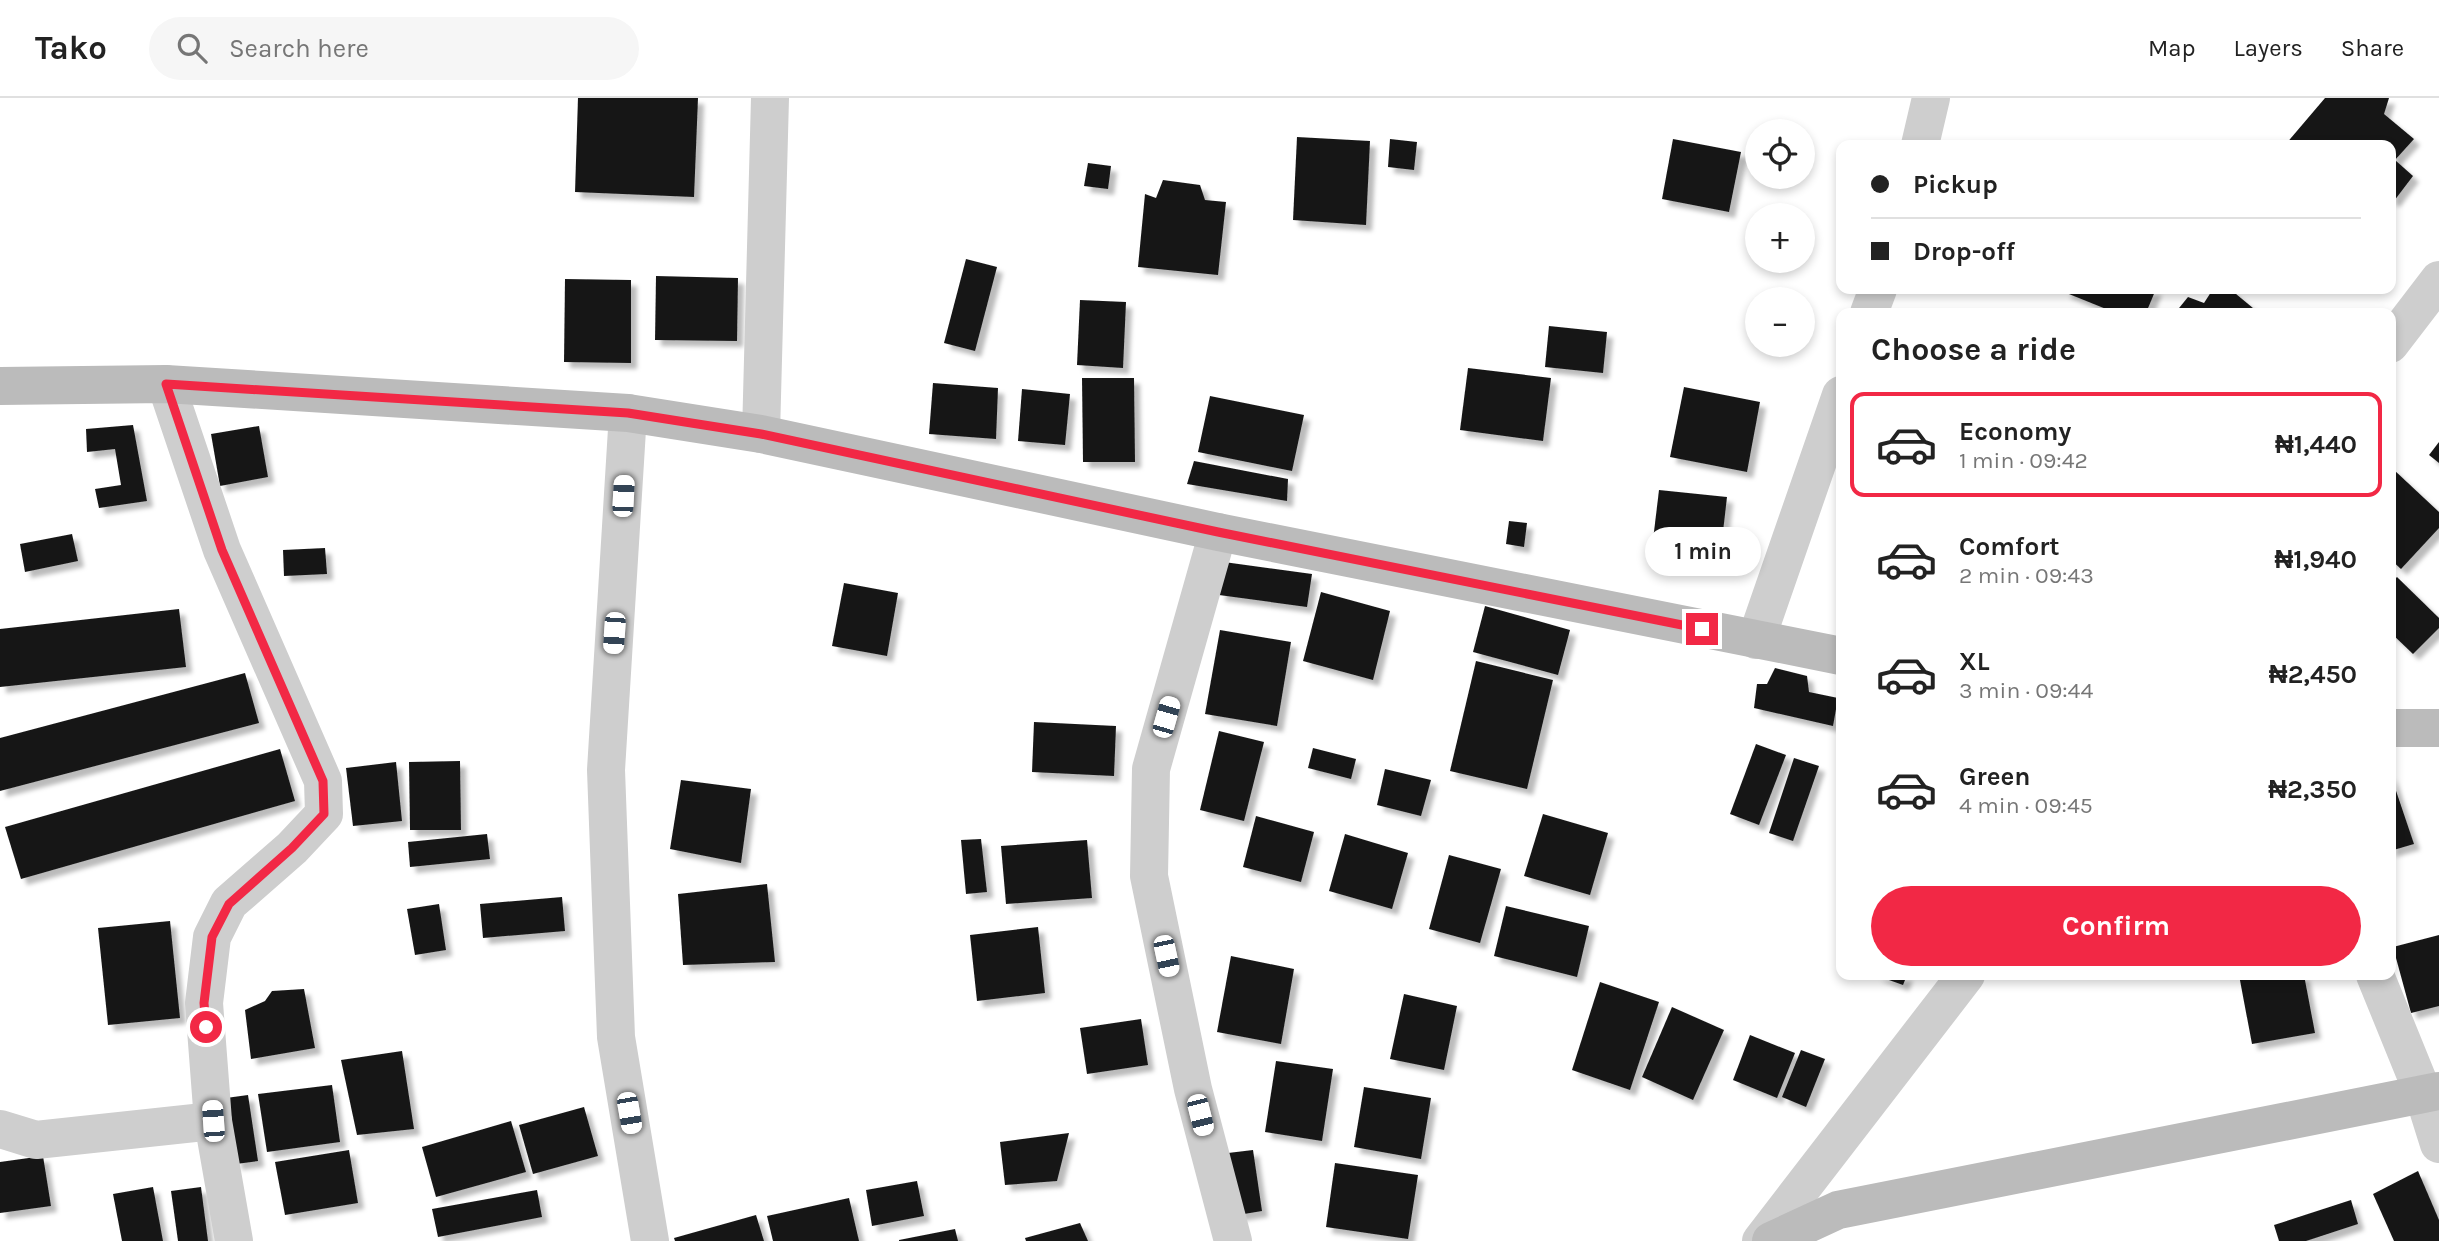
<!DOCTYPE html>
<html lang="en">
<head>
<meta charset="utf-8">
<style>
	body { margin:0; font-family:Karla,sans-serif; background:#f6f6f6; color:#222; height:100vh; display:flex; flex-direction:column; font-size:26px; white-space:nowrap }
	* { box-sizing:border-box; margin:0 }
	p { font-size:23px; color:#767676 }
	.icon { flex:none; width:38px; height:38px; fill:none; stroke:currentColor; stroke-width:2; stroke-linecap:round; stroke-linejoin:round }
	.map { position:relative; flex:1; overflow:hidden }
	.drawer { position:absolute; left:1836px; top:210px; width:560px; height:672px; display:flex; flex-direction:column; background:#fff; border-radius:14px; box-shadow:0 4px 10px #0003 }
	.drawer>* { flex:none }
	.guide { position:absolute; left:1836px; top:42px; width:560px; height:154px; border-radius:14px; box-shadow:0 4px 10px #0003; display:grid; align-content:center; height:154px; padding:0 35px; background:#fff }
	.fabs { position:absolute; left:1745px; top:21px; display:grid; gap:14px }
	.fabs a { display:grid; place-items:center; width:70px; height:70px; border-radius:50%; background:#fff; box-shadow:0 4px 10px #0003; font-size:35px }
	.end { position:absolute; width:32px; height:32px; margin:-16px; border:9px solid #f22845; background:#fff; box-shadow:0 0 0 4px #fff }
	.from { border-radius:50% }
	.bubble { position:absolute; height:49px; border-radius:24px; background:#fff; box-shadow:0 4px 10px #0003; font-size:23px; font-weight:700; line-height:49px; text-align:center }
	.car { position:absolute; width:21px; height:42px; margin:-21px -10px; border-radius:9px; box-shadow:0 0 5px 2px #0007; background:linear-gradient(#fff 24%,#345 0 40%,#fff 0 76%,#345 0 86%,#fff 0) }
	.guide b { display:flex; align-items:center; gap:24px; height:66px; font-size:26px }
	.guide b+b { border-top:2px solid #e0e0e0 }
	.guide i { width:18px; height:18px; background:#222 }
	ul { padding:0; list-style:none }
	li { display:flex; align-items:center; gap:21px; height:105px; margin:0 14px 10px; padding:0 21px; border:4px solid transparent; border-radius:14px }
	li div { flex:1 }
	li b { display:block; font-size:26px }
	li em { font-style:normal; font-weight:700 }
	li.selected { border-color:#f22845 }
	li>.icon { width:63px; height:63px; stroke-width:1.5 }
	h2 { padding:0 35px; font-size:32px; line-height:84px }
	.cta { display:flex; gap:14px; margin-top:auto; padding:14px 35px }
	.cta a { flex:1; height:80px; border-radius:42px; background:#f22845; color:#fff; font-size:28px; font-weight:700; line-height:80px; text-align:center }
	header { display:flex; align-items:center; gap:42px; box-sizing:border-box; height:98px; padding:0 35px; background:#fff; border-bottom:2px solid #e0e0e0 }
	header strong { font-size:33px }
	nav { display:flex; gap:38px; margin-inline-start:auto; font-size:24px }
	.search { width:490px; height:63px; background:#f6f6f6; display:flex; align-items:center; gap:18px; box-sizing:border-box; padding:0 24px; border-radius:38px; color:#767676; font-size:26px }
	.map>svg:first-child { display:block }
	.building { fill:#181818; filter:url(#shadow) }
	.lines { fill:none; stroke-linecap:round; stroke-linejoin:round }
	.street { stroke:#cecece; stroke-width:38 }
	.secondary { stroke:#bbb; stroke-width:38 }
	.route { stroke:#f22845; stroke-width:9 }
</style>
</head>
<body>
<header>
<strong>Tako</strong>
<div class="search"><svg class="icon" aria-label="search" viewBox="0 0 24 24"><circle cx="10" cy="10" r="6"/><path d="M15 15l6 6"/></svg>Search here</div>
<nav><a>Map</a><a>Layers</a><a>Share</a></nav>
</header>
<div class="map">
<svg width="2439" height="1143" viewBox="0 0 2439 1143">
	<defs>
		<filter id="shadow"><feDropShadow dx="6" dy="6" stdDeviation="2" flood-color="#0004"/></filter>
	</defs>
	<rect width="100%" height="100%" fill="#fff"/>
	<g class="building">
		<path d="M578 0H698L694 99 575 94Z"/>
		<path d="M2325 0H2389L2384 16 2414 41 2395 62 2413 78 2394 103 2390 101V47H2285Z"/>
		<path d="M1297 39 1370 43 1366 127 1293 122Z"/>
		<path d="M1390 41 1417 44 1414 72 1388 69Z"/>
		<path d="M1673 41 1741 54 1729 114 1662 101Z"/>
		<path d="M1088 65 1111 68 1108 91 1084 88Z"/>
		<path d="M1163 82 1200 87 1205 102 1226 104 1218 177 1138 169 1145 96 1156 100Z"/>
		<path d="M966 161 997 169 975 253 944 245Z"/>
		<path d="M656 178 738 180 737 243 655 242Z"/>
		<path d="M565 181 631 182V265L564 264Z"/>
		<path d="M2066 191H2156L2146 215H2116L2064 194Z"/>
		<path d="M2213 191H2230L2259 215H2175L2188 199 2204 205Z"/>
		<path d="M1080 202 1126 204 1123 270 1077 267Z"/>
		<path d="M1549 228 1607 234 1603 275 1545 269Z"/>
		<path d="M1468 270 1551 280 1543 343 1460 332Z"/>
		<path d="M1082 280H1134L1135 364H1083Z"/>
		<path d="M933 285 998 290 996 341 929 336Z"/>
		<path d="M1684 289 1760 304 1747 374 1670 359Z"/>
		<path d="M1022 291 1070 296 1065 347 1018 343Z"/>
		<path d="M1210 298 1304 317 1292 373 1198 354Z"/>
		<path d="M133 327 147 403 99 410 95 391 121 387 115 351 87 354 86 331Z"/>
		<path d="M259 328 268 379 220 388 211 336Z"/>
		<path d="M2439 344V365L2429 357Z"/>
		<path d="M1194 363 1288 381 1287 403 1187 386Z"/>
		<path d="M2393 371 2439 414V430L2401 471 2390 461V373Z"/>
		<path d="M1659 392 1727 399 1721 451 1653 442Z"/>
		<path d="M1509 423 1527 425 1524 449 1506 446Z"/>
		<path d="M72 436 78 463 25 474 20 446Z"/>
		<path d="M325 450 327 476 284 478 283 452Z"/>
		<path d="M1224 464 1312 476 1307 509 1219 497Z"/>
		<path d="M2397 479 2439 520V530L2413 556 2390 534V486Z"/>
		<path d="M844 485 898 495 887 558 832 548Z"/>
		<path d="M1321 494 1390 513 1373 582 1303 563Z"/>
		<path d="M1485 508 1570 532 1558 577 1473 554Z"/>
		<path d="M179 511 186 569 0 589V531Z"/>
		<path d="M1220 532 1291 544 1277 628 1205 616Z"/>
		<path d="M1476 563 1553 582 1527 691 1450 673Z"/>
		<path d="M1775 570 1807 578 1809 594 1838 600 1833 628 1754 610 1757 586H1767Z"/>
		<path d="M245 575 259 625 0 693V640Z"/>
		<path d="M1034 624 1116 628 1114 678 1032 674Z"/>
		<path d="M1219 633 1264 644 1244 723 1200 712Z"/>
		<path d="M1756 646 1786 657 1759 727 1730 716Z"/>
		<path d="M1313 650 1356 661 1351 681 1308 670Z"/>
		<path d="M280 651 295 703 21 781 5 729Z"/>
		<path d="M1794 660 1819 668 1793 743 1769 735Z"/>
		<path d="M460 663 461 732H410L409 664Z"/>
		<path d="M396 664 402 723 353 728 346 670Z"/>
		<path d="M1385 671 1431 682 1421 718 1377 707Z"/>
		<path d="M2390 675 2414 746 2390 753Z"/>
		<path d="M681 682 751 691 741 765 670 751Z"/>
		<path d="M1543 716 1608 735 1590 797 1524 778Z"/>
		<path d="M1256 718 1314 734 1301 784 1243 769Z"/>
		<path d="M487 736 490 761 410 769 408 744Z"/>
		<path d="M1345 736 1408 755 1392 811 1329 793Z"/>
		<path d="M981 741 987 794 966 796 961 742Z"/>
		<path d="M1087 742 1092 800 1006 806 1001 748Z"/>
		<path d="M1449 757 1501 771 1480 845 1429 831Z"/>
		<path d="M767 786 775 864 683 867 678 796Z"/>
		<path d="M562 799 565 833 483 840 480 806Z"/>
		<path d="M439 806 446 852 415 857 407 811Z"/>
		<path d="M1506 808 1589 828 1577 879 1494 858Z"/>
		<path d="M170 823 180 920 108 927 98 830Z"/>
		<path d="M1038 829 1045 895 977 903 970 837Z"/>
		<path d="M2439 837V908L2411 915 2393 849Z"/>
		<path d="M1231 858 1294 871 1281 946 1217 934Z"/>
		<path d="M1875 877H1907L1903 887Z"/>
		<path d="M2239 877H2304L2315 935 2252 946Z"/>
		<path d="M1600 884 1659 904 1630 992 1572 972Z"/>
		<path d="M304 891 315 950 251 961 245 912 265 903 272 893Z"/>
		<path d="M1404 896 1457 908 1444 972 1390 961Z"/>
		<path d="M1672 909 1724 932 1693 1002 1642 979Z"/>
		<path d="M1141 921 1148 967 1087 976 1080 930Z"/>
		<path d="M1750 937 1795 955 1777 1000 1733 982Z"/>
		<path d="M1801 952 1825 961 1806 1009 1782 999Z"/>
		<path d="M402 953 414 1031 357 1037 341 962Z"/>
		<path d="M1276 963 1333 971 1322 1043 1265 1034Z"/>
		<path d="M332 987 340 1044 267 1054 258 996Z"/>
		<path d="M1364 989 1431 1000 1421 1061 1354 1049Z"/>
		<path d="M248 997 258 1063 236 1066 226 1000Z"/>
		<path d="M584 1009 598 1058 533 1076 519 1027Z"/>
		<path d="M511 1023 526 1074 436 1099 422 1049Z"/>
		<path d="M1069 1035 1057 1083 1005 1087 1000 1044Z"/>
		<path d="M349 1052 358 1105 285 1117 275 1064Z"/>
		<path d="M1253 1052 1262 1113 1238 1117 1228 1055Z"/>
		<path d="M43 1058 51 1108 0 1115V1064Z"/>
		<path d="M1335 1065 1418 1077 1408 1141 1326 1129Z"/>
		<path d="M2418 1073 2439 1122V1143H2394L2373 1096Z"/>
		<path d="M917 1083 924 1118 872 1128 866 1092Z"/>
		<path d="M153 1089 163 1143H122L113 1096Z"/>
		<path d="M201 1089 208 1143H178L171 1093Z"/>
		<path d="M537 1092 542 1119 438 1139 432 1111Z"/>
		<path d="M849 1100 859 1143H773L767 1118Z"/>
		<path d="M2351 1102 2358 1126 2306 1143H2279L2274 1127Z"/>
		<path d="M756 1117 764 1143H675L674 1140Z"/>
		<path d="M1080 1125 1088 1143H1026L1025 1140Z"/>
		<path d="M955 1131 958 1143H899V1142Z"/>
	</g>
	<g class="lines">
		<g class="street">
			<path d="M1920 47 1931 0"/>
			<path d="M1869 215 1878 191"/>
			<path d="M2390 246 2439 182"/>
			<path d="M166 286 222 452 323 683 324 716 292 750 229 805 212 839 204 905 213 1023 234 1143"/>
			<path d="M628 315 606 672 616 939 650 1143"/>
			<path d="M761 336 770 0"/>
			<path d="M1218 434 1151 671 1149 778 1193 991 1233 1143"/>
			<path d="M1756 542 1841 297"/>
			<path d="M2375 877 2423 995 2439 1046"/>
			<path d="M0 1031 36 1042 213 1023"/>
			<path d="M1761 1143 1966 877"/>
		</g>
		<g class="secondary">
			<path d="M0 288 166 286 628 315 761 336 1218 434 1841 558"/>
			<path d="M2390 630H2439"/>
			<path d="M1771 1143 1838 1112 2439 993"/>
		</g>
	</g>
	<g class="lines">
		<path class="route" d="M206 929 204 905 212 839 229 806 292 750 324 716 323 683 222 452 166 286 628 315 761 336 1218 434 1702 531"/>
	</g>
</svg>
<div class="fabs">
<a><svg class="icon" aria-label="locate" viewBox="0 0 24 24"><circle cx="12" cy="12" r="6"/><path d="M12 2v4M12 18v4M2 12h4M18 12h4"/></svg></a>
<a>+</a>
<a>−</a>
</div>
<i class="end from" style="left:206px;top:929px"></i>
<i class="end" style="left:1702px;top:531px"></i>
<div class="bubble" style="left:1645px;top:429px;width:116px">1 min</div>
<i class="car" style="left:623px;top:398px;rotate:3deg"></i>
<i class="car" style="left:614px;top:535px;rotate:184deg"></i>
<i class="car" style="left:1166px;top:619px;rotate:16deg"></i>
<i class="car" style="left:1166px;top:858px;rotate:168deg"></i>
<i class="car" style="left:629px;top:1015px;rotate:170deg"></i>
<i class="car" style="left:1200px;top:1017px;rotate:166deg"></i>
<i class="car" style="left:213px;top:1023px;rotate:356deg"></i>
<div class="guide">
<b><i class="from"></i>Pickup</b>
<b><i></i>Drop-off</b>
</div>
<section class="drawer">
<h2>Choose a ride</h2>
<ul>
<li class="selected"><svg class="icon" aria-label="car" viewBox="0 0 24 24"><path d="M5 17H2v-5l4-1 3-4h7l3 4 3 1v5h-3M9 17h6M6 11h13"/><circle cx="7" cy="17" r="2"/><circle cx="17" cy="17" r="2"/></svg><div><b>Economy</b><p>1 min · 09:42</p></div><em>₦1,440</em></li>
<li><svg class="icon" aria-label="car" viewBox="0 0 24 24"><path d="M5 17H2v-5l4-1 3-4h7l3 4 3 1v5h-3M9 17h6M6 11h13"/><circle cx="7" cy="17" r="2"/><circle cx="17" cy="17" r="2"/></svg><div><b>Comfort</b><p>2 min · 09:43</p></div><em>₦1,940</em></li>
<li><svg class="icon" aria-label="car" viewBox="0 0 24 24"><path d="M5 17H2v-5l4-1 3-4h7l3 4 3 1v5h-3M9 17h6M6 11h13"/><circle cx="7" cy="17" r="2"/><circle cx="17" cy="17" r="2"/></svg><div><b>XL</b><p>3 min · 09:44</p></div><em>₦2,450</em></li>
<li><svg class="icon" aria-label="car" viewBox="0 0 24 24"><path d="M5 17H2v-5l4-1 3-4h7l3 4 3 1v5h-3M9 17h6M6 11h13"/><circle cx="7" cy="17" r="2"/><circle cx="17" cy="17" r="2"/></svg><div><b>Green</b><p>4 min · 09:45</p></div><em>₦2,350</em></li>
</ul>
<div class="cta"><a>Confirm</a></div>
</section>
</div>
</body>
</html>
